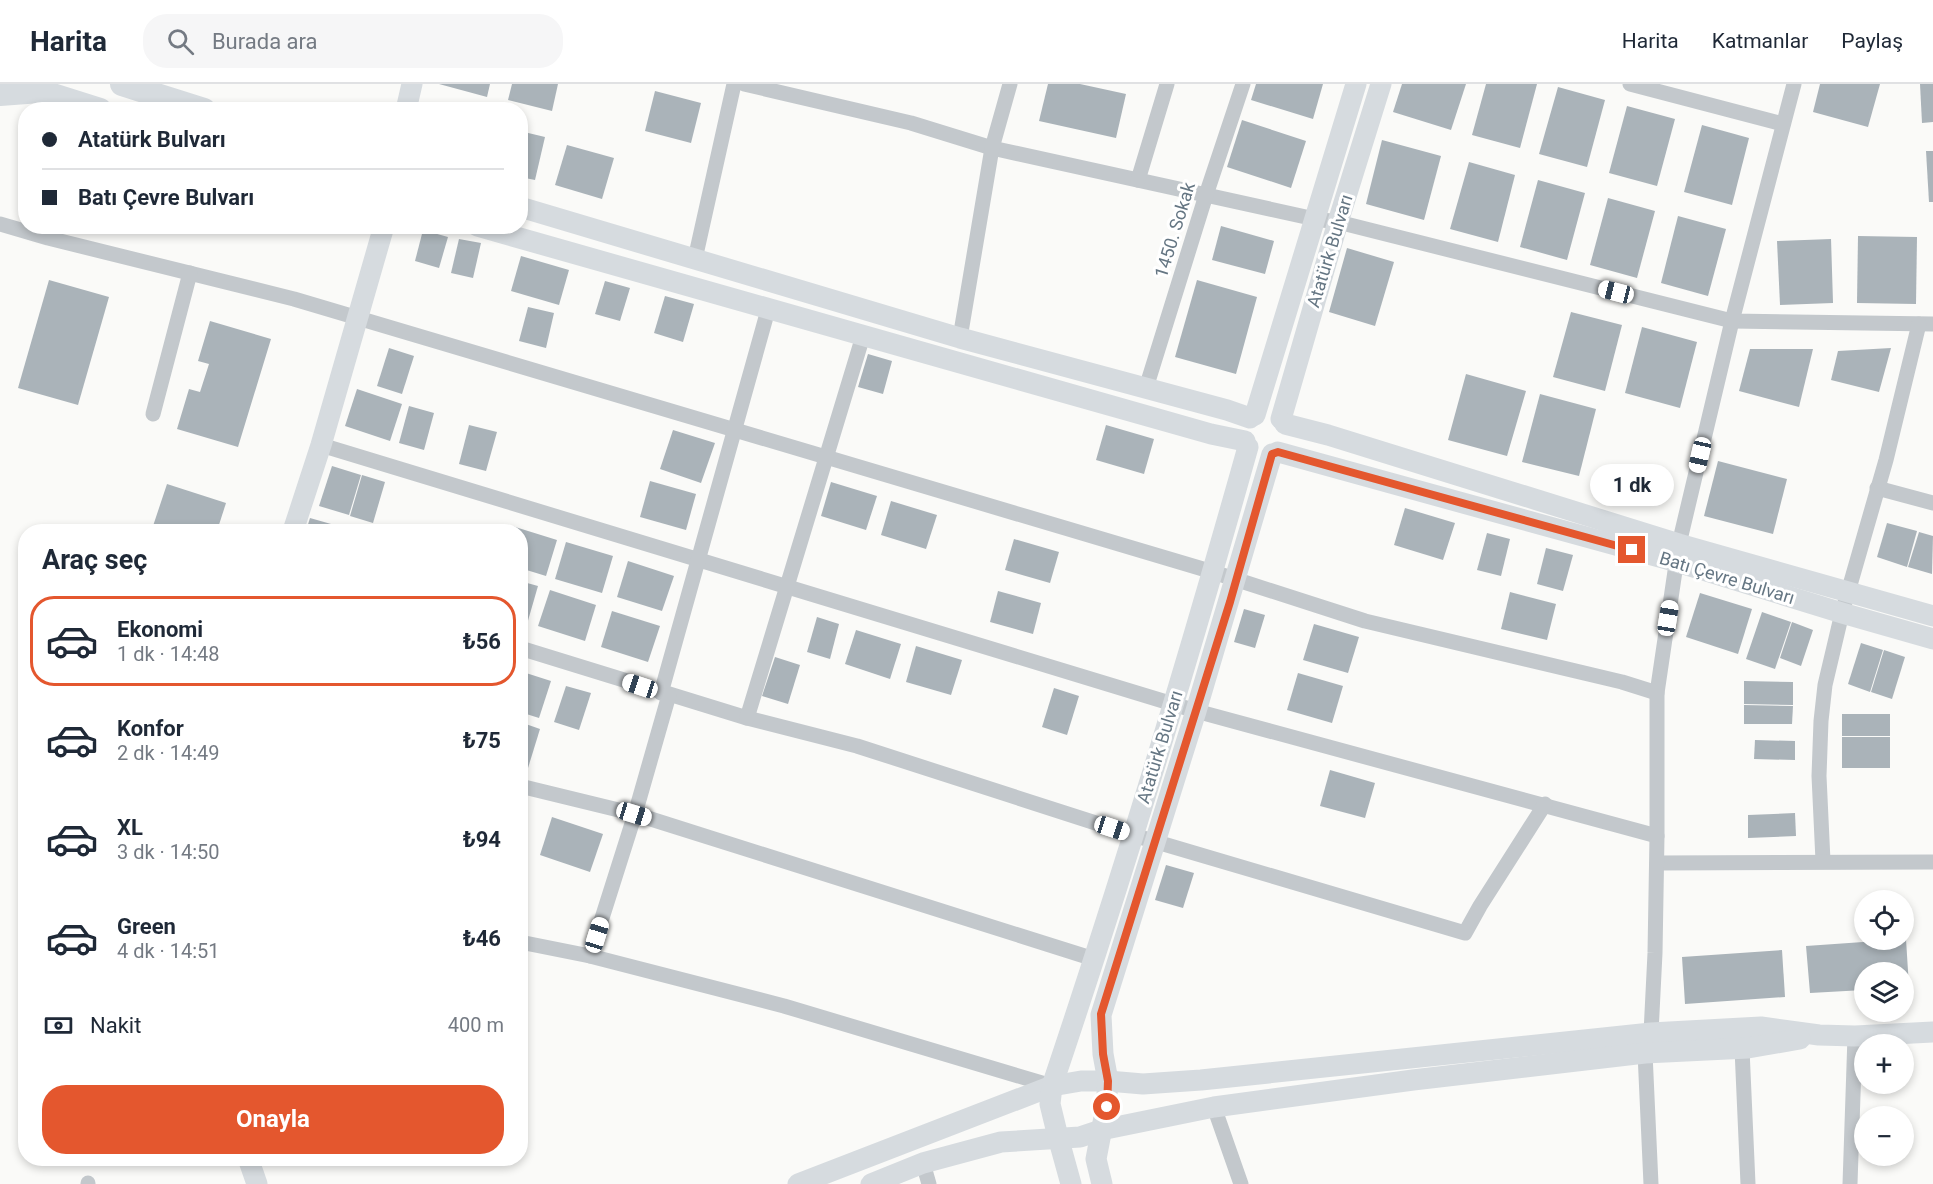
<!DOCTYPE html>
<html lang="tr">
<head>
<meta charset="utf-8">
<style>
	body { margin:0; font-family:Roboto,sans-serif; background:#f6f6f7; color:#1f2937; height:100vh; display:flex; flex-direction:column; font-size:22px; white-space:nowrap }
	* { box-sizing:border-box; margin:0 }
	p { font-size:20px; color:#747a83 }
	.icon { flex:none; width:33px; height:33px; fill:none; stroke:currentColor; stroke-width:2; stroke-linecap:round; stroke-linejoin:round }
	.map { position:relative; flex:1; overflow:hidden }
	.sheet { position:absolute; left:18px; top:440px; width:510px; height:642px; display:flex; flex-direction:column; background:#fff; border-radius:24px; box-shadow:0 3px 9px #0003 }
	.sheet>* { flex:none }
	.guide { position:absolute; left:18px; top:18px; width:510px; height:132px; border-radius:24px; box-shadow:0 3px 9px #0003; display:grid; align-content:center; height:132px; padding:0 24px; background:#fff }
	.tools { position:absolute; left:1854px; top:806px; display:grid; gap:12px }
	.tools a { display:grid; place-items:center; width:60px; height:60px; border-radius:50%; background:#fff; box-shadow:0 3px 9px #0003; font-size:30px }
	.end { position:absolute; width:27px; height:27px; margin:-14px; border:8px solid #e4572e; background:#fff; box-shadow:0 0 0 3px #fff }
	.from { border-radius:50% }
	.bubble { position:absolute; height:42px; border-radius:21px; background:#fff; box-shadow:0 3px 9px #0003; font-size:20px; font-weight:700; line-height:42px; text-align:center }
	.car { position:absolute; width:18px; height:36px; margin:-18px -9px; border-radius:8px; box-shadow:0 0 4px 2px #0007; background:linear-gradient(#fff 24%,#345 0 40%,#fff 0 76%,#345 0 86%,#fff 0) }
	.guide b { display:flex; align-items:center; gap:21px; height:57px; font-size:22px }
	.guide b+b { border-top:2px solid #e0e1e3 }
	.guide i { width:15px; height:15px; background:#1f2937 }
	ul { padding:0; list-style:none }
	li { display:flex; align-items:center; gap:18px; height:90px; margin:0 12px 9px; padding:0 12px; border:3px solid transparent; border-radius:24px }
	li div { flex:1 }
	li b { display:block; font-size:22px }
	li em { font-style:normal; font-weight:700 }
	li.selected { border-color:#e4572e }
	li>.icon { width:54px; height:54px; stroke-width:1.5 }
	h2 { padding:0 24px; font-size:27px; line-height:72px }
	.pay { display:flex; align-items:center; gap:15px; height:66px; padding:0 24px; font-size:22px }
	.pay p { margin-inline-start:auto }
	.action { display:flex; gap:12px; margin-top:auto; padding:12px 24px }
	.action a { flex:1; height:69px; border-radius:24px; background:#e4572e; color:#fff; font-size:24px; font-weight:700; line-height:69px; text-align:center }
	header { display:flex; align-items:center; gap:36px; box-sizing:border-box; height:84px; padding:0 30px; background:#fff; border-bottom:2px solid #e0e1e3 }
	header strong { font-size:28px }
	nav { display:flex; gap:33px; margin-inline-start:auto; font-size:21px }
	.search { width:420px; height:54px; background:#f6f6f7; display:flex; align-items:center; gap:15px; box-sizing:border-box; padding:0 21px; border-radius:24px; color:#747a83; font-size:22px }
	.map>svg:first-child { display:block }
	.building { fill:#aab3b9 }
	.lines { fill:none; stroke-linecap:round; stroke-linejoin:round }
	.street { stroke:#c3c8cc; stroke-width:15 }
	.secondary { stroke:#d6dbdf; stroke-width:21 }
	.primary { stroke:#d6dbdf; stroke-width:24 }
	.route { stroke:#e4572e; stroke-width:8 }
	.labels { text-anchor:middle; stroke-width:6; stroke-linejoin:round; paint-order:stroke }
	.street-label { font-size:18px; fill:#657683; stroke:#fff }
</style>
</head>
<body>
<header>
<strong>Harita</strong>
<div class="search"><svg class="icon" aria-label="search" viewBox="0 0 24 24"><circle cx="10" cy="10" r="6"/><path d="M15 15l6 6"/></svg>Burada ara</div>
<nav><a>Harita</a><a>Katmanlar</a><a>Paylaş</a></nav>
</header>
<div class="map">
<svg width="1933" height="1100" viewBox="0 0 1933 1100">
	<rect width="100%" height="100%" fill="#fafaf8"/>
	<g class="building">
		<path d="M439 0H490L487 13Z"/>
		<path d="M512 0H558L552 27 508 16Z"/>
		<path d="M1048 0H1080L1126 10 1116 54 1039 37Z"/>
		<path d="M1256 0H1323L1313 35 1251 16Z"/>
		<path d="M1402 0H1466L1451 46 1393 28Z"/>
		<path d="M1486 0H1537L1520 64 1472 51Z"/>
		<path d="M1820 0H1880L1868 43 1813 28Z"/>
		<path d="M1920 0H1933V38L1922 39Z"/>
		<path d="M1558 3 1605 16 1587 83 1539 70Z"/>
		<path d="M655 7 701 19 691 59 645 47Z"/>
		<path d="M1627 22 1675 35 1657 102 1609 89Z"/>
		<path d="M1242 36 1306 57 1291 104 1227 83Z"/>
		<path d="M1702 41 1749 54 1732 121 1684 108Z"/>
		<path d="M520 47 545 53 535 96 520 93Z"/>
		<path d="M1382 56 1441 72 1424 136 1366 120Z"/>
		<path d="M567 61 614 74 602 115 555 101Z"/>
		<path d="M1926 67H1933V118H1929Z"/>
		<path d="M1469 78 1515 91 1498 158 1450 145Z"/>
		<path d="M1538 96 1585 109 1567 176 1520 163Z"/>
		<path d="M1608 114 1655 127 1637 194 1590 181Z"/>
		<path d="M1678 132 1726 145 1708 212 1661 199Z"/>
		<path d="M1221 142 1274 157 1265 190 1212 176Z"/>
		<path d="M423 146 448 153 439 184 415 177Z"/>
		<path d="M1858 152 1917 153 1916 220 1857 219Z"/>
		<path d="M459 155 481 159 473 194 451 189Z"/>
		<path d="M1831 155 1833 219 1780 221 1777 157Z"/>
		<path d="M1347 164 1394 178 1375 242 1329 228Z"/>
		<path d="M521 172 569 186 559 221 511 207Z"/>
		<path d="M49 196 109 213 78 321 18 304Z"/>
		<path d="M1197 196 1257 213 1236 290 1175 273Z"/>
		<path d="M605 197 630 204 620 237 595 230Z"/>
		<path d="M665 212 694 220 683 258 654 249Z"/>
		<path d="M528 223 554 229 546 264 519 257Z"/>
		<path d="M1571 228 1622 241 1605 307 1553 293Z"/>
		<path d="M210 237 271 255 238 363 177 345 189 305 200 308 209 280 198 277Z"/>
		<path d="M1642 243 1697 258 1680 324 1625 309Z"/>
		<path d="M389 264 414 272 402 310 377 302Z"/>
		<path d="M1891 264 1879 308 1831 296 1838 267Z"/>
		<path d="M1750 265H1813L1799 323 1739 307Z"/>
		<path d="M868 270 892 277 883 310 858 303Z"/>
		<path d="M1466 290 1526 307 1507 372 1448 356Z"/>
		<path d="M357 305 402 320 390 357 345 342Z"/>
		<path d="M1540 310 1596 325 1579 392 1522 378Z"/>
		<path d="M409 322 434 329 424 366 399 359Z"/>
		<path d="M469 341 497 348 486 387 459 380Z"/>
		<path d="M1106 341 1154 355 1144 390 1096 376Z"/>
		<path d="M673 346 715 359 701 399 660 385Z"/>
		<path d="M1718 377 1787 395 1773 450 1704 432Z"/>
		<path d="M332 382 361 391 349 431 319 422Z"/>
		<path d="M362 391 385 398 373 439 350 432Z"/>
		<path d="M650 397 696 410 686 446 640 433Z"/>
		<path d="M831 398 877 412 866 446 821 432Z"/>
		<path d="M167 400 226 419 217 447H167L153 442Z"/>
		<path d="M891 417 937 431 926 465 881 451Z"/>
		<path d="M1405 424 1455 439 1443 476 1394 461Z"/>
		<path d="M310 434 352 446V447H306Z"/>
		<path d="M1887 439 1917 447 1907 483 1877 473Z"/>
		<path d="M512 442 557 456 546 492 520 484V447H511Z"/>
		<path d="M1919 448 1933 452 1932 490 1908 483Z"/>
		<path d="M1487 449 1510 455 1501 492 1477 486Z"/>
		<path d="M1014 455 1059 468 1050 499 1005 486Z"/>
		<path d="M566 458 613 472 602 509 555 495Z"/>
		<path d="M1546 464 1573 471 1563 507 1537 500Z"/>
		<path d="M628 477 674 492 662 527 617 513Z"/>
		<path d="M520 497 538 502 527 540 520 538Z"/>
		<path d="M550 506 596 521 585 557 538 542Z"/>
		<path d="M998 507 1041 519 1033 550 990 538Z"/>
		<path d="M1510 508 1556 520 1547 556 1501 545Z"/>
		<path d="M1700 509 1752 525 1738 570 1686 553Z"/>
		<path d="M1244 525 1265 531 1255 564 1234 558Z"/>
		<path d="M612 527 660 542 648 578 601 563Z"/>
		<path d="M1762 528 1791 538 1775 585 1746 575Z"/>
		<path d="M817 533 839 540 830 575 807 568Z"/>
		<path d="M1792 538 1813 546 1801 582 1780 574Z"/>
		<path d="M1314 540 1359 553 1348 589 1303 576Z"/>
		<path d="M856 546 901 560 890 595 845 580Z"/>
		<path d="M1861 559 1883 566 1870 608 1848 600Z"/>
		<path d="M916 562 962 576 951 611 906 598Z"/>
		<path d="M1884 566 1905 573 1892 615 1871 608Z"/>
		<path d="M775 573 800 581 788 620 762 612Z"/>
		<path d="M526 589 551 597 539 634 520 628V605Z"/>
		<path d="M1298 589 1343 602 1332 639 1287 626Z"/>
		<path d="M1744 597 1793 598V621L1744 620Z"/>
		<path d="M566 602 591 609 579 646 554 638Z"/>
		<path d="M1054 604 1079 612 1067 651 1042 643Z"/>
		<path d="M1744 621 1793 622 1792 640H1744Z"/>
		<rect x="1842" y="630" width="48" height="22"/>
		<path d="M520 638 540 645 528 684 520 681Z"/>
		<rect x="1842" y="653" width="48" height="31"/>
		<path d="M1755 656 1795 657V676L1754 675Z"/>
		<path d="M1330 686 1375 699 1365 734 1320 722Z"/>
		<path d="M1795 729 1796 752 1748 754V731Z"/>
		<path d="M552 733 603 750 590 788 540 771Z"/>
		<path d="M1166 781 1194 789 1183 824 1155 816Z"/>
		<path d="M1906 855 1909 903H1904V888H1864V906L1810 909 1806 862Z"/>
		<path d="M1782 866 1785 913 1685 920 1682 873Z"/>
	</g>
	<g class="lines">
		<g class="street">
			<path d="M744 0 911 39 992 64 1315 135 1338 138 1732 237 1933 240"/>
			<path d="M1630 0 1783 40"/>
			<path d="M1138 96 1167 0"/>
			<path d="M0 140 48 154 294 215 1213 488 1365 537 1622 598 1657 609"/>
			<path d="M695 175 734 0"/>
			<path d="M960 254 992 64 1010 0"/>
			<path d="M1146 304 1206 111 1243 0"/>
			<path d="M153 330 190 189"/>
			<path d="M321 361 1196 627 1657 752"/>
			<path d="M1877 404 1933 419"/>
			<path d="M520 564 747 634 857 662 1133 751 1465 849 1480 822 1545 720"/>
			<path d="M661 609 768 226"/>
			<path d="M747 634 863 252"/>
			<path d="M520 702 635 730 669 611"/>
			<path d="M1823 777 1819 692 1821 637 1825 601 1842 529 1886 376 1919 240"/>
			<path d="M1657 779 1933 778"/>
			<path d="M520 858 590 872"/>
			<path d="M1742 965 1748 1100"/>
			<path d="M1052 1002 784 922 590 872 635 730 1094 875"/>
			<path d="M1214 1023 1241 1100"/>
			<path d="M923 1079 929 1100"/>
			<path d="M88 1099V1100"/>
			<path d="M1651 1100 1645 969 1651 949 1655 869 1657 752V609L1679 460 1732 237 1794 0"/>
			<path d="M1850 1100 1855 952"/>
		</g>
		<g class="secondary">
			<path d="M406 26 412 0"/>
			<path d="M520 123 960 254 1227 326 1250 334"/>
			<path d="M477 142 1211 350 1245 357"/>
			<path d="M1255 331 1356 0"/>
			<path d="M1281 335 1338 138 1381 0"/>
			<path d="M1285 340 1328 351 1679 460 1933 532"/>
			<path d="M1278 368 1677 478 1842 529 1933 555"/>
			<path d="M293 447 321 361 384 142"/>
			<path d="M248 1074 257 1100"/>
			<path d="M798 1100 1052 1002 1081 997H1108L1143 1000 1201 996 1651 949 1761 943 1819 951 1855 952 1933 948"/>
			<path d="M871 1100 923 1079 1001 1058 1080 1053 1101 1046 1214 1023 1413 996 1645 969 1748 964 1800 955"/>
			<path d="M1071 1100 1058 1053 1050 1020 1052 1002C1123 791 1188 577 1248 363"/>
			<path d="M1102 1100 1096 1075 1106 1023 1108 997 1103 970 1101 931 1196 627 1272 370"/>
		</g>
		<g class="primary">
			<path d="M122 0 204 26"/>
			<path d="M0 10 40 7 100 26"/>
		</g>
	</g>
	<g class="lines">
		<path class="route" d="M1107 1023 1108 997 1103 970 1101 930 1230 518 1272 370 1278 368 1632 466"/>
	</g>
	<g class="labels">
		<g class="street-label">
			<text transform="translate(1175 146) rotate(-73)" y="6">1450. Sokak</text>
			<text transform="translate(1330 167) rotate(-73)" y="6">Atatürk Bulvarı</text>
			<text transform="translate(1727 494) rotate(17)" y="6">Batı Çevre Bulvarı</text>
			<text transform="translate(1160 663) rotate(-73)" y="6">Atatürk Bulvarı</text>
		</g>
	</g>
</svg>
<div class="tools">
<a><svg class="icon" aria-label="locate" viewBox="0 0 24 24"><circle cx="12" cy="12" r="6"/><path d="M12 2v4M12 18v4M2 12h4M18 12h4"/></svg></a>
<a><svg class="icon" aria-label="layers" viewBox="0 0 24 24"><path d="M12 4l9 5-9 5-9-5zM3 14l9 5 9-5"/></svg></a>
<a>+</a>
<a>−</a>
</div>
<i class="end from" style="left:1107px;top:1023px"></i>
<i class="end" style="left:1632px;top:466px"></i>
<div class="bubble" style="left:1590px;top:380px;width:84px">1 dk</div>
<i class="car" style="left:1616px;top:208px;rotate:284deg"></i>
<i class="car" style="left:1700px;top:371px;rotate:193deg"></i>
<i class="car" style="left:1668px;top:534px;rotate:9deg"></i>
<i class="car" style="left:640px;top:602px;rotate:288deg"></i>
<i class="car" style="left:634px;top:730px;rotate:107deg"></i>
<i class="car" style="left:1112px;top:744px;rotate:108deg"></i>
<i class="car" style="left:597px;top:851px;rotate:17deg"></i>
<div class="guide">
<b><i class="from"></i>Atatürk Bulvarı</b>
<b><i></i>Batı Çevre Bulvarı</b>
</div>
<section class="sheet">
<h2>Araç seç</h2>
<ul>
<li class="selected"><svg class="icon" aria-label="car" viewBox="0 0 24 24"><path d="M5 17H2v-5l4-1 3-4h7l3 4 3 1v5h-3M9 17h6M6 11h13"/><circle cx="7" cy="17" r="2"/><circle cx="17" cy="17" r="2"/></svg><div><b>Ekonomi</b><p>1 dk · 14:48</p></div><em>₺56</em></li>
<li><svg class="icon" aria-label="car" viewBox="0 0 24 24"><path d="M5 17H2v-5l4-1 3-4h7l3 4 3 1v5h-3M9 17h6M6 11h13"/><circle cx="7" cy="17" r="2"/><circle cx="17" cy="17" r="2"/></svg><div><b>Konfor</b><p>2 dk · 14:49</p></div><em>₺75</em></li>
<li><svg class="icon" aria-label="car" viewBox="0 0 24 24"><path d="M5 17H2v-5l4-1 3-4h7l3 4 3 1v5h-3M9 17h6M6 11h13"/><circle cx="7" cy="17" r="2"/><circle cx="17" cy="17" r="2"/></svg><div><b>XL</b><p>3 dk · 14:50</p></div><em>₺94</em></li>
<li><svg class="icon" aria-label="car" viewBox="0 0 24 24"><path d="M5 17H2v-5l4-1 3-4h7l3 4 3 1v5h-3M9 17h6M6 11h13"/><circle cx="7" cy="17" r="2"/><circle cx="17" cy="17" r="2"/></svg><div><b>Green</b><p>4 dk · 14:51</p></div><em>₺46</em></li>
</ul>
<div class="pay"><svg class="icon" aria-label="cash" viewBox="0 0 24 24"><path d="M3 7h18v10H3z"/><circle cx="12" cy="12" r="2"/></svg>Nakit<p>400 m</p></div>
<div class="action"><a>Onayla</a></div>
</section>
</div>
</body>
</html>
